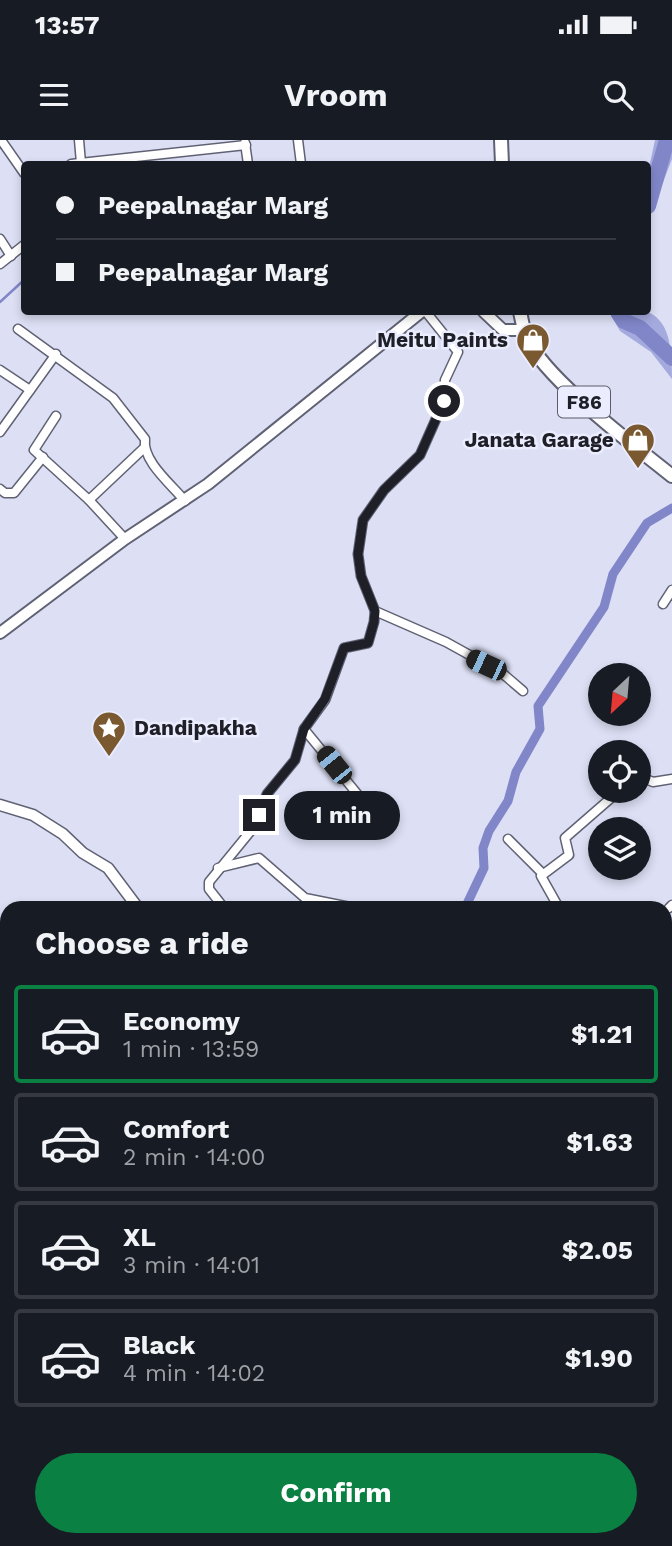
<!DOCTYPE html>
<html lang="en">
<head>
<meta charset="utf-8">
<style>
	body { margin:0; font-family:"Work Sans",sans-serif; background:#242831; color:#f1f3f6; height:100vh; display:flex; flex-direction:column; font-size:26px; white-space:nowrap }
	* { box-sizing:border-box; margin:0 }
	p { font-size:23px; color:#9ea1a6 }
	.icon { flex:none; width:38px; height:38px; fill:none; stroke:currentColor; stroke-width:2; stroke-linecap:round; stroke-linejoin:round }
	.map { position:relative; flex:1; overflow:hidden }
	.details { position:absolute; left:0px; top:761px; width:672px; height:646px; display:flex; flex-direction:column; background:#171b24; border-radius:21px 21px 0 0; box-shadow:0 4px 10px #0003 }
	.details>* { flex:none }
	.guide { position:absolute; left:21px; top:21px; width:630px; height:154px; border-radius:7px; box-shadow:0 4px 10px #0003; display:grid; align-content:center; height:154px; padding:0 35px; background:#171b24 }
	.needle { width:46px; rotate:206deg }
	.tools { position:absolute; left:588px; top:523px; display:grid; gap:14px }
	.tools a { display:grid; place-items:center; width:63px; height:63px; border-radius:50%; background:#171b24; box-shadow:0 4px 10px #0003; font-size:35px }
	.end { position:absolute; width:32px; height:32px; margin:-16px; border:9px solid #1e1f27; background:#fff; box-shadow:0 0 0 4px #fff }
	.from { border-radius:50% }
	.bubble { position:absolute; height:49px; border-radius:24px; background:#171b24; box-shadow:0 4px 10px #0003; font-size:23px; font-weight:700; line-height:49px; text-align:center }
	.car { position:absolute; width:21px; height:42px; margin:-21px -10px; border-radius:9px; box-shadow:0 0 5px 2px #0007; background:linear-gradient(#222 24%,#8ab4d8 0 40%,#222 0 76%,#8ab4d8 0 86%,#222 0) }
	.guide b { display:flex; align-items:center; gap:24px; height:66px; font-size:26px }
	.guide b+b { border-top:2px solid #363941 }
	.guide i { width:18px; height:18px; background:#f1f3f6 }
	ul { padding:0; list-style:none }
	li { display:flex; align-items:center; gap:21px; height:98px; margin:0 14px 10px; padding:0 21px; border:4px solid #363941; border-radius:7px }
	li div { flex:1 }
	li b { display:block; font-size:26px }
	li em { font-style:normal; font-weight:700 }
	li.current { border-color:#0b8043 }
	li>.icon { width:63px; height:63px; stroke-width:1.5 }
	h2 { padding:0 35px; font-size:32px; line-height:84px }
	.button { display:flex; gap:14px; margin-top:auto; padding:14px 35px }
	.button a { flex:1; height:80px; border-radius:42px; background:#0b8043; color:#fff; font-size:28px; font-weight:700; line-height:80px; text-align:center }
	.status { display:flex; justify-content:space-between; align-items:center; height:49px; padding:0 35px; background:#171b24; direction:ltr }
	.status svg { height:19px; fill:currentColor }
	header { display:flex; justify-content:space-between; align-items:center; height:91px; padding:0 35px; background:#171b24; font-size:32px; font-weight:700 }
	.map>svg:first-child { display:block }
	.green { fill:#a5aade }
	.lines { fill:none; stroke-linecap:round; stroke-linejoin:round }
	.stream { stroke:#8186c9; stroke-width:2.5 }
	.canal { stroke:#8186c9; stroke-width:9 }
	.river { stroke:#8186c9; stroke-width:16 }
	.minor-casing { stroke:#606274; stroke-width:11 }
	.tertiary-casing { stroke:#606274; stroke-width:13 }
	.secondary-casing { stroke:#606274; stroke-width:14 }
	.primary-casing { stroke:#606274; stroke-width:16 }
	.minor { stroke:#fff; stroke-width:8 }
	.tertiary { stroke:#fff; stroke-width:10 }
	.secondary { stroke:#fff; stroke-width:10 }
	.primary { stroke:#fff; stroke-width:12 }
	.route { stroke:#1e1f27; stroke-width:9 }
	.labels { text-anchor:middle; stroke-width:5; stroke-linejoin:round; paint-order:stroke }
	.shield { fill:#ebedff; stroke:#5c5d68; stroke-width:2 }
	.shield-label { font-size:19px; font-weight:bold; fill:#1e1f27 }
	.poi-label { font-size:21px; font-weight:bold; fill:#1e1f27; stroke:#ebedff; text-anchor:end }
</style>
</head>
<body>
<div class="status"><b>13:57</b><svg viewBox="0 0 49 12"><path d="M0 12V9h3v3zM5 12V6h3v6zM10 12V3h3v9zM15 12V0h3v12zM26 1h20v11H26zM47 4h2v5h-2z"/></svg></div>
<header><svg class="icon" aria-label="menu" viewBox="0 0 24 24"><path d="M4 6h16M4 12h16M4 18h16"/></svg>Vroom<svg class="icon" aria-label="search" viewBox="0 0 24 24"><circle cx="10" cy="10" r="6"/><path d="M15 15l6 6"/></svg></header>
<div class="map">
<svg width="672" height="1406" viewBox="0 0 672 1406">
	<rect width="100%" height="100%" fill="#dde0f5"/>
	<g class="green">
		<path d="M655 0H672V19L648 81V32Z"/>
		<path d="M609 172C620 171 637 168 648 172 672 182 672 216 672 239L651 212 620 191Z"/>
	</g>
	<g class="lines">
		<path class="stream" d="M0 162 24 140"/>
		<g class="canal">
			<path d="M465 768 484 728 483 708 489 691 508 661 516 632 540 589 538 566 604 467 613 434 647 383 672 368"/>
			<path d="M665 1172 672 1180"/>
		</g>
		<g class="river">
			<path d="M648 66 667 0"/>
			<path d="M618 172 624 181 640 188 672 218"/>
		</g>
		<g class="minor-casing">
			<g id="minor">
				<path d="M1 0 24 33"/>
				<path d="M79 0 81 23"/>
				<path d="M298 0 301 24"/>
				<path d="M245 3 248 24"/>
				<path d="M71 24 246 5"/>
				<path d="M0 99 11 116"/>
				<path d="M0 124 24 105"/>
				<path d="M18 189 113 258 145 299C142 321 171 344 185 361"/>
				<path d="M0 230 30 250"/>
				<path d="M56 276 34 310 89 360 125 399"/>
				<path d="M0 292 56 214"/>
				<path d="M0 349 5 353H14L43 317"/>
				<path d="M89 360 144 308"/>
				<path d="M663 464 672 450"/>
				<path d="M375 471 446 502 502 533 523 551"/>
				<path d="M304 589 363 661"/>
				<path d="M639 636 653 642 672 639"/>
				<path d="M508 699 543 734"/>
				<path d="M218 728 259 718 305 758 355 768"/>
				<path d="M224 768 209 749V742L254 687 267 654 295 620 304 589 325 560 344 508 368 503 374 482 375 471 361 436 358 414 363 380 384 350 420 315 444 261 445 240 458 212 426 172"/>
				<path d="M559 768 541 736 569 715 565 698 619 651"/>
				<path d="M669 768 672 765"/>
				<path d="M665 871 672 866"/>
				<path d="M0 901 7 906"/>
				<path d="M665 912 672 921"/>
				<path d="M0 1208 7 1212"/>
				<path d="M17 1400 18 1406"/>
			</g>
		</g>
		<g class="tertiary-casing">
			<g id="tertiary">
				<path d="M0 665 33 675 63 694 83 713 108 728 138 768"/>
				<path d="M0 1030 7 1025"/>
				<path d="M0 1079 7 1076"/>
				<path d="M0 1300 7 1304"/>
				<path d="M125 1400 131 1406"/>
				<path d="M612 1400 618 1406"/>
			</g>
		</g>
		<g class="secondary-casing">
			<g id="secondary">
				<path d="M484 172 503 190H525"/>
				<path d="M0 493 125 399 208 344 421 172"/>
			</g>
		</g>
		<g class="primary-casing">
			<g id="primary">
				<path d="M501 0 502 24"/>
				<path d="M520 172C522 180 523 190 527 198 544 238 636 307 672 336"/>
			</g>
		</g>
		<use href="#minor" class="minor"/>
		<use href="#tertiary" class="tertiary"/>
		<use href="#secondary" class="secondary"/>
		<use href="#primary" class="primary"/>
	</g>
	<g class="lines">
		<path class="route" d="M259 675 267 654 295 620 304 589 325 559 344 508 368 503 374 482 375 471 361 436 358 414 363 380 384 350 420 315 444 261"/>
	</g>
	<defs>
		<g id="shop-pin" transform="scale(1.75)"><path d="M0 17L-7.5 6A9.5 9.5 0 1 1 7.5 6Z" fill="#7b5930" stroke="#ebedff"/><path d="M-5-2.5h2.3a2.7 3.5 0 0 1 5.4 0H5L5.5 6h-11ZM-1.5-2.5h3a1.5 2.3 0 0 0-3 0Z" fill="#fff"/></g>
		<g id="sight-pin" transform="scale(1.75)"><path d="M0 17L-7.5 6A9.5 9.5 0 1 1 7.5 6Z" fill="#7b5930" stroke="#ebedff"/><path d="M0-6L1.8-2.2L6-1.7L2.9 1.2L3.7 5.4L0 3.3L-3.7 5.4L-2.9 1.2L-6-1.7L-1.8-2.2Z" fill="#fff"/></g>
	</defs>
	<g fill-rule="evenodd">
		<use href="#shop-pin" x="533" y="200"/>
		<use href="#shop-pin" x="638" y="300"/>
		<use href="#sight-pin" x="109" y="588"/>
	</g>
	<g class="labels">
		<rect class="shield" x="558" y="246.5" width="52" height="31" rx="5"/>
		<g class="shield-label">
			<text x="584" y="269">F86</text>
		</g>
		<g class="poi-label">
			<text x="508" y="207">Meitu Paints</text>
			<text x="614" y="307">Janata Garage</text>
			<text x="134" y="595" text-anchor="start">Dandipakha</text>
		</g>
	</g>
</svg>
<div class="tools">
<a><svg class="needle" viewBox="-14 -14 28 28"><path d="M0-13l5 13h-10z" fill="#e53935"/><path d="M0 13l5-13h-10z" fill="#9ea1a6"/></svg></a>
<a><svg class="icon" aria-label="locate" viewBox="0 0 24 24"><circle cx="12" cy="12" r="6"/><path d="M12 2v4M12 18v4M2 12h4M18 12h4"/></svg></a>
<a><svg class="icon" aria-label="layers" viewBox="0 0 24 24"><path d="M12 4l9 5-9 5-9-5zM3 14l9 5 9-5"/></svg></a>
</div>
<i class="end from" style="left:444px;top:261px"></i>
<i class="end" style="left:259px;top:675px"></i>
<div class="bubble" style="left:284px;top:651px;width:116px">1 min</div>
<i class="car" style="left:486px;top:525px;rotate:295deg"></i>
<i class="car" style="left:334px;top:625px;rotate:321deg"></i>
<div class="guide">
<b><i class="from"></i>Peepalnagar Marg</b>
<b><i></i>Peepalnagar Marg</b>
</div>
<section class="details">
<h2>Choose a ride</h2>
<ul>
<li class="current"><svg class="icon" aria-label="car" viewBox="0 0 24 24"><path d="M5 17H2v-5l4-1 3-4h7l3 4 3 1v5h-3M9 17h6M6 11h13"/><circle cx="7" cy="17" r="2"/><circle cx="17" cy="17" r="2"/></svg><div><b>Economy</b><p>1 min · 13:59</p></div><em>$1.21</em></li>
<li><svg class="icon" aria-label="car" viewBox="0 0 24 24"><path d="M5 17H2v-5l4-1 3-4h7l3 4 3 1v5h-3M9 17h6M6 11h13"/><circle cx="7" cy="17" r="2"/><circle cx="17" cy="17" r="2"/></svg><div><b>Comfort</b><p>2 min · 14:00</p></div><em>$1.63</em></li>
<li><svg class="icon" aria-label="car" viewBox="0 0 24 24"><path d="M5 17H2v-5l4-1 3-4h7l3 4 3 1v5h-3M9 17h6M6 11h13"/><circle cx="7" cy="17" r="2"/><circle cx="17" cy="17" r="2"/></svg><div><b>XL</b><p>3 min · 14:01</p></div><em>$2.05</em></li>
<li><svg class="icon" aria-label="car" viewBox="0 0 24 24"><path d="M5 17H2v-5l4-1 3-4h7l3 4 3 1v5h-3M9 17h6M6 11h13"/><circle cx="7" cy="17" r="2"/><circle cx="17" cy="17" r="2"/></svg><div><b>Black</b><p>4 min · 14:02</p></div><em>$1.90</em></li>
</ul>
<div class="button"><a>Confirm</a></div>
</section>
</div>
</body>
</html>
